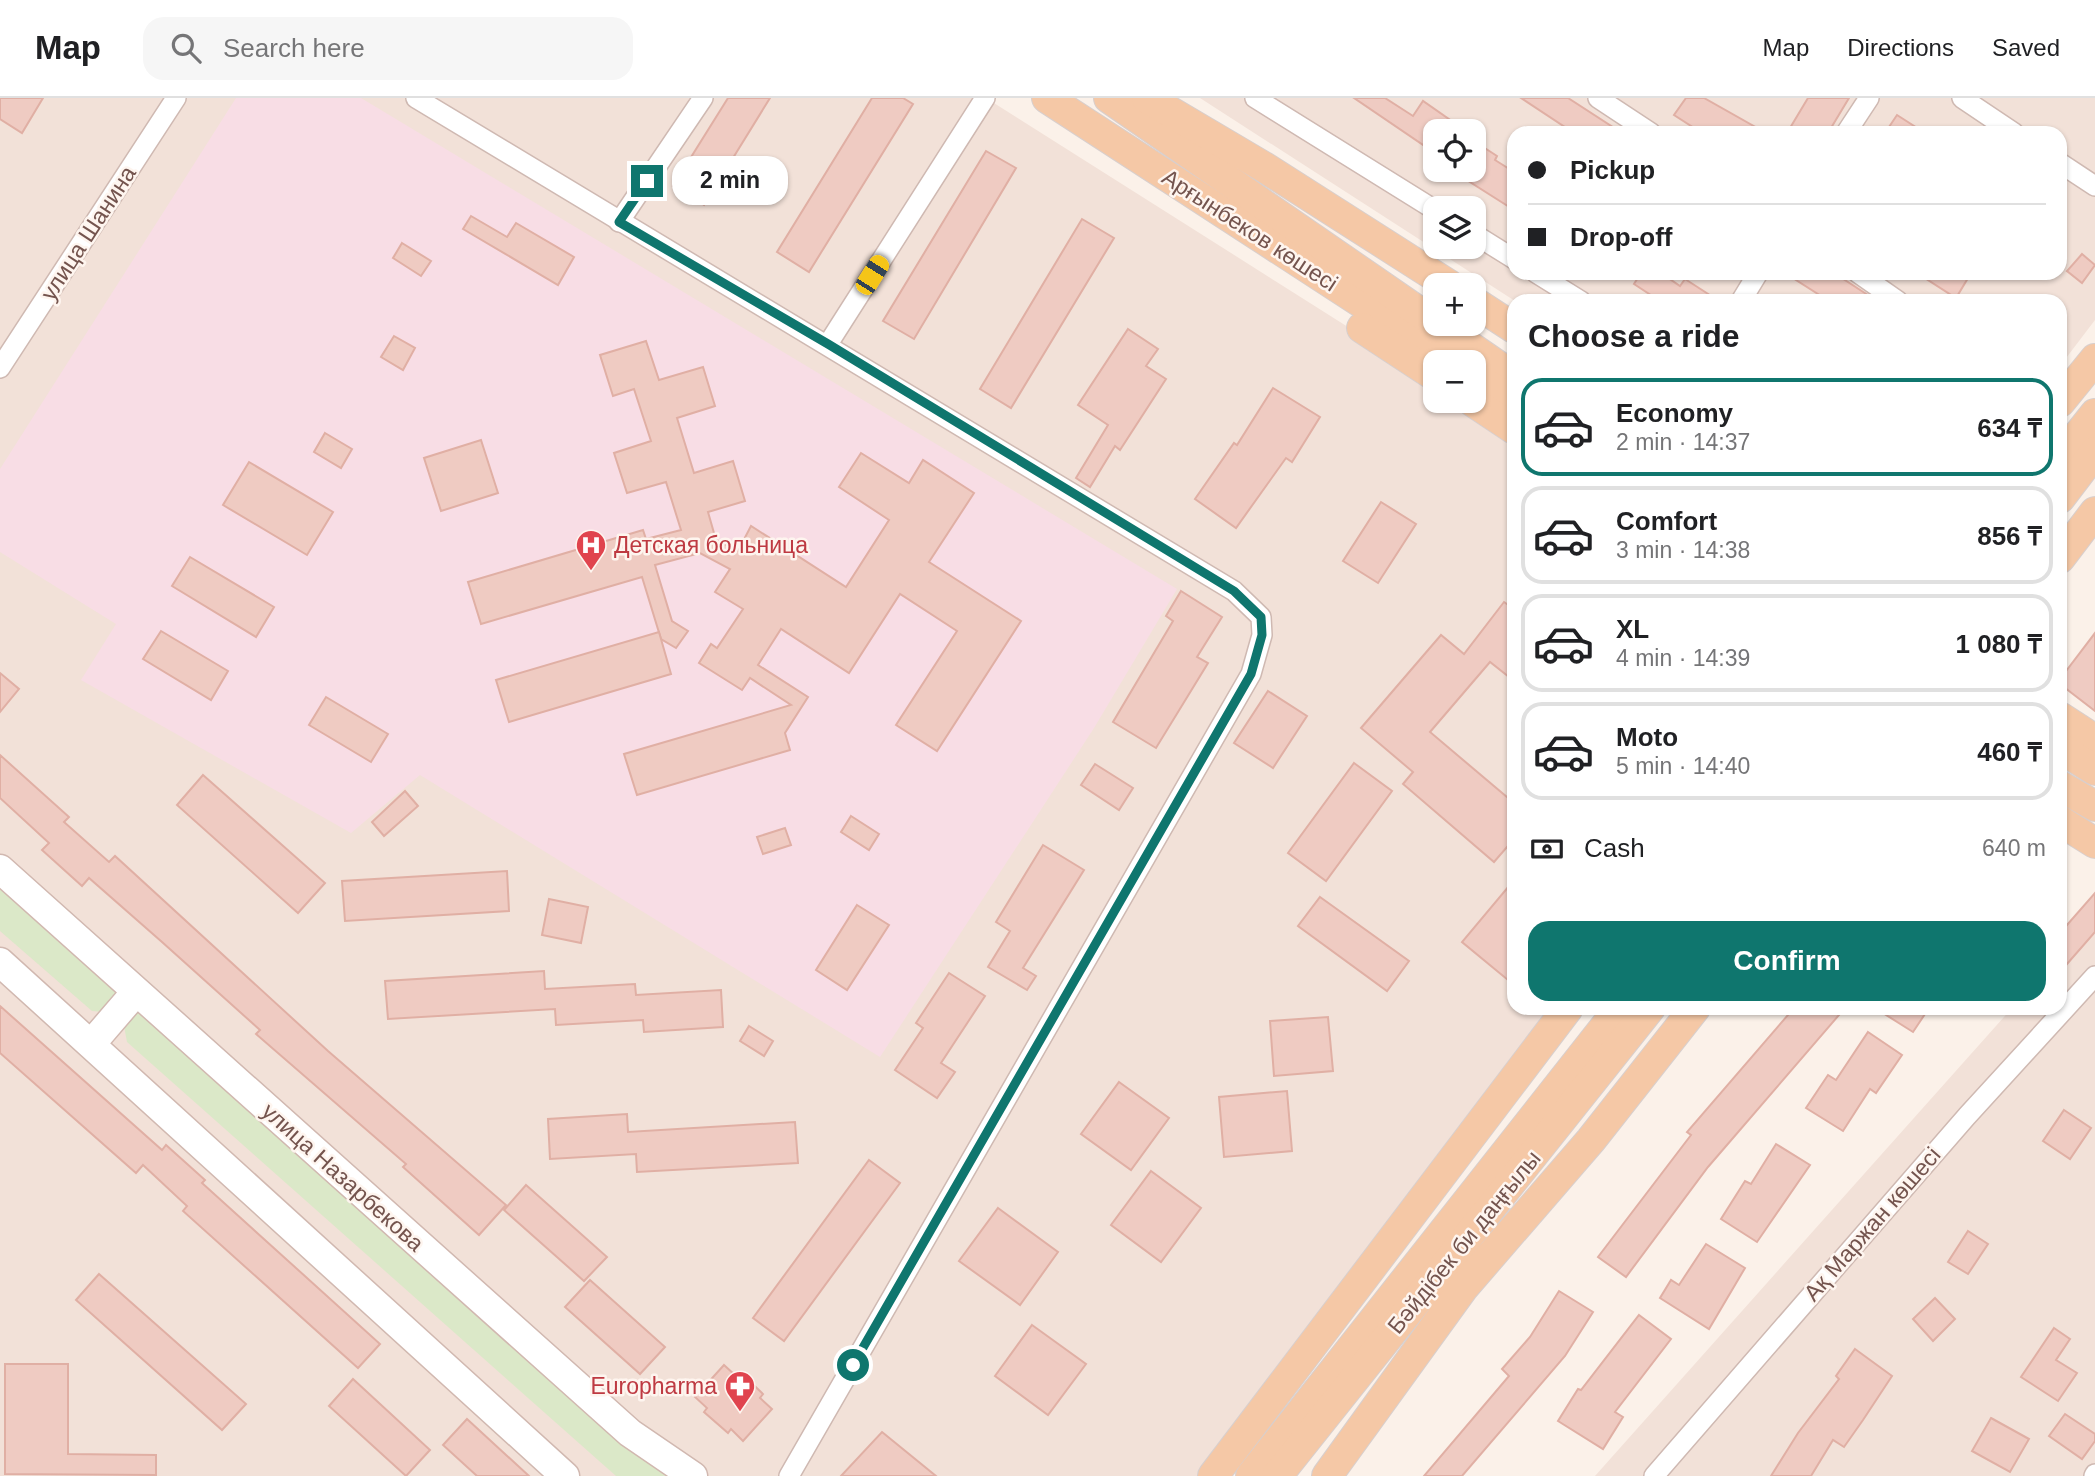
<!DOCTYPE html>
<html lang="en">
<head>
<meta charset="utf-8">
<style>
	body { margin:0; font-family:Helvetica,sans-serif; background:#f6f6f6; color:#202124; height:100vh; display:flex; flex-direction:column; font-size:26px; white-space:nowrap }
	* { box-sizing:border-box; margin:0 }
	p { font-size:23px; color:#757577 }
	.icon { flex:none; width:38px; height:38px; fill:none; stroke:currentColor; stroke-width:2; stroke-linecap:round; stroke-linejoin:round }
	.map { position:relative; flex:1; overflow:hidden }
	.side { position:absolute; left:1507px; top:196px; width:560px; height:721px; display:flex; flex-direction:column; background:#fff; border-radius:21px; box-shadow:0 2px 5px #0004 }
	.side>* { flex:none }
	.banner { position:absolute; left:1507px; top:28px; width:560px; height:154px; border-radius:21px; box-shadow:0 2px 5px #0004; display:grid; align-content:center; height:154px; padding:0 21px; background:#fff }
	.tools { position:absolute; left:1423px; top:21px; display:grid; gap:14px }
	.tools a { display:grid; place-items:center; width:63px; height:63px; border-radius:14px; background:#fff; box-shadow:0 2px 5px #0004; font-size:35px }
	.end { position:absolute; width:32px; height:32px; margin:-16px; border:9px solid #0f766e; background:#fff; box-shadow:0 0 0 4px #fff }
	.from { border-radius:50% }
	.bubble { position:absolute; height:49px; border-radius:21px; background:#fff; box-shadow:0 2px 5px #0004; font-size:23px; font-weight:800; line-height:49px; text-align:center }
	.car { position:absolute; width:21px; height:42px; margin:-21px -10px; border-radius:9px; box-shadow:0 0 5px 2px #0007; background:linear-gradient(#f5c518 24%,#345 0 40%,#f5c518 0 76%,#345 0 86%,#f5c518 0) }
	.banner b { display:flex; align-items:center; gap:24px; height:66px; font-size:26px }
	.banner b+b { border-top:2px solid #e0e0e0 }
	.banner i { width:18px; height:18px; background:#202124 }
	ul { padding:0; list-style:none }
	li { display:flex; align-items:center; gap:21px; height:98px; margin:0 14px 10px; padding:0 7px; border:4px solid #e0e0e0; border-radius:21px }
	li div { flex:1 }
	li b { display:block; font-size:26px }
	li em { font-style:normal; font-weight:800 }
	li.active { border-color:#0f766e }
	li>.icon { width:63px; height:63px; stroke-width:1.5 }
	h2 { padding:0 21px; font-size:32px; line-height:84px }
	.pay { display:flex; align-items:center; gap:18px; height:77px; padding:0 21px; font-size:26px }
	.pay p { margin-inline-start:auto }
	.cta { display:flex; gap:14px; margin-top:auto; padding:14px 21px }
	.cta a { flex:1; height:80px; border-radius:21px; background:#0f766e; color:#fff; font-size:28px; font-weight:800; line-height:80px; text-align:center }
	header { display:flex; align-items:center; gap:42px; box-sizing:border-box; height:98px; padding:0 35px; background:#fff; border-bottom:2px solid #e0e0e0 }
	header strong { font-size:33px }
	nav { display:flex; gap:38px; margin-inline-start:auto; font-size:24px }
	.search { width:490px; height:63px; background:#f6f6f6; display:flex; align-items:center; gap:18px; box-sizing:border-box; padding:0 24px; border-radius:21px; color:#757577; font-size:26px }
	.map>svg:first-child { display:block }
	.residential { fill:#f2e1d8; fill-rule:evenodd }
	.medical { fill:#f8dde5 }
	.green { fill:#dbe8c8 }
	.building { fill:#efcbc2; stroke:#e0afa4; stroke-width:2 }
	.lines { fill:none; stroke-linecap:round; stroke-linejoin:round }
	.street-casing { stroke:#cfb9b2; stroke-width:22 }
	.secondary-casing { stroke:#d1b8b0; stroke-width:31 }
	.primary-casing { stroke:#d8cfcd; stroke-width:32 }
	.street { stroke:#fff; stroke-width:19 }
	.secondary { stroke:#fff; stroke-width:28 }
	.primary { stroke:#f5c8a6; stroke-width:30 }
	.route { stroke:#0f766e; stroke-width:9 }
	.labels { text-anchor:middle; stroke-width:5; stroke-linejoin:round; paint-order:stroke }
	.street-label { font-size:23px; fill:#74544e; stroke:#fef5ef }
	.health-label { font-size:23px; fill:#be3a42; stroke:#fef5ef; text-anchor:start }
</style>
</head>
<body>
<header>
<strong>Map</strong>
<div class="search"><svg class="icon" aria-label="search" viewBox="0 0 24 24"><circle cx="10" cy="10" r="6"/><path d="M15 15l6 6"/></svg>Search here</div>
<nav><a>Map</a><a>Directions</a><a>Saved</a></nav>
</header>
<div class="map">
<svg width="2095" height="1378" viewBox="0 0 2095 1378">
	<rect width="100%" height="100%" fill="#fbf1e9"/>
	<g class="residential">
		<path d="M0 0H986L1435 284V303H1464L1514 334V910H1580L1205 1378H0Z"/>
		<path d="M1200 0H2095V222L2060 268V203H1515ZM1435 33H1474V72H1435ZM1514 35H2060V175H1514ZM1435 110H1474V149H1435Z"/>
		<path d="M2095 817V1378H1595L2012 910H2060V857Z"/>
	</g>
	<path class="medical" d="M236 0H361L1177 491 1094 630 880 959 420 677 351 735 81 582 116 526 0 454V371Z"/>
	<g class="green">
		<path d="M0 761 128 888 104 914 92 913 0 833Z"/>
		<path d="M145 908 690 1378H616L127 944 124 928Z"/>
	</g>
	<g class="building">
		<path d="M0 0H43L22 35 0 21Z"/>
		<path d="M728 0H770L704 107 673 88Z"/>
		<path d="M872 0H903L913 6 809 174 777 154Z"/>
		<path d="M1354 0H1385L1413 18 1423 3 1466 33H1435V55Z"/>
		<path d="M1521 0H1568L1622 35H1574Z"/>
		<path d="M1686 0H1704L1766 35H1702L1674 17Z"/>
		<path d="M1808 0H1849L1828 35H1787Z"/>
		<path d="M1897 17 1925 35H1885Z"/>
		<path d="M1474 43 1497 58 1495 62 1514 74V112L1451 72H1474Z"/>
		<path d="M986 53 1016 70 914 241 883 223Z"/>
		<path d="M471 118 507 139 516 125 574 159 558 187 463 131Z"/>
		<path d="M1082 121 1114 140 1011 310 980 291Z"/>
		<path d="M402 145 431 163 421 178 393 160Z"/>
		<path d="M2082 156 2095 167 2082 185 2067 173Z"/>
		<path d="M1641 175H1661L1680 188 1685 181 1719 203H1660L1634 186Z"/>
		<path d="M1785 175H1834L1877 203H1829Z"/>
		<path d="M1917 175H1960L1968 180 1956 200Z"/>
		<path d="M1128 231 1158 251 1146 268 1166 281 1120 352 1115 348 1090 389 1076 380 1108 327 1078 307Z"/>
		<path d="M394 238 415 250 403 272 381 259Z"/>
		<path d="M646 243 659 282 703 269 715 308 677 320 694 375 733 363 745 403 708 414 716 442 738 453 751 428 846 489 889 422 839 389 861 355 909 385 923 362 974 395 929 464 1021 523 937 653 896 627 957 533 900 496 849 575 781 531 758 567 808 599 785 635 790 652 637 697 624 656 791 607 750 580 742 592 699 565 711 546 717 550 743 511 715 494 730 471 700 455 655 467 672 523 688 533 676 550 661 541 642 479 481 526 468 484 643 432 646 441 681 432 666 384 627 395 614 355 651 343 634 291 613 298 600 257Z"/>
		<path d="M1273 290 1320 319 1292 364 1286 360 1236 430 1195 401 1234 345 1237 347Z"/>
		<path d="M325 335 352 351 341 370 314 354Z"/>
		<path d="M481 342 498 395 441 413 424 360Z"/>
		<path d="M249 364 333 414 307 457 223 407Z"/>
		<path d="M1381 404 1416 426 1378 485 1343 463Z"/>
		<path d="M190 459 274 509 256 539 172 488Z"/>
		<path d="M1181 493 1222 519 1197 559 1208 565 1156 650 1113 624 1173 523 1166 518Z"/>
		<path d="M1504 504 1514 511V583L1490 564 1430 634 1514 705V741L1494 764 1403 686 1413 674 1361 630 1441 537 1464 556Z"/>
		<path d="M161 533 228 573 211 602 143 561Z"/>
		<path d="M659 534 671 576 509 624 496 582Z"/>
		<path d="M2095 535V613L2060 586V581Z"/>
		<path d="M0 575 19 591 0 614Z"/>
		<path d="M1268 593 1307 618 1273 670 1234 645Z"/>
		<path d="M326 599 388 636 371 664 309 627Z"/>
		<path d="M0 657 69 719 64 724 109 764 115 758 328 953 506 1107 479 1137 403 1069 406 1066 256 936 260 932 162 844 89 780 82 788 42 752 49 745 0 700Z"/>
		<path d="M1354 665 1392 693 1326 783 1288 755Z"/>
		<path d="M1095 666 1133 690 1119 712 1081 687Z"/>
		<path d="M203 677 325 785 298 815 177 707Z"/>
		<path d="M405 693 418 708 384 738 372 724Z"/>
		<path d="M851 718 879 736 869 752 841 734Z"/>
		<path d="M785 730 791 747 763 756 757 739Z"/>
		<path d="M1043 747 1084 772 1023 870 1036 878 1027 892 988 869 1010 833 996 824Z"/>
		<path d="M507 773 509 813 345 823 342 783Z"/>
		<path d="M1514 782V887L1462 844Z"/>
		<path d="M2095 795V834L2060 874V835Z"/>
		<path d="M1320 799 1409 863 1387 893 1298 828Z"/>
		<path d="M549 801 588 809 581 845 542 837Z"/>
		<path d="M857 807 889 827 847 892 816 872Z"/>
		<path d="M544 873 545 891 635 886 636 897 721 892 723 929 644 934 643 922 556 927 555 911 388 921 385 883Z"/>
		<path d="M949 875 985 898 941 965 955 974 937 1000 895 972 923 930 916 925Z"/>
		<path d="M0 908 162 1052 166 1047 205 1082 202 1085 380 1246 358 1270 183 1113 187 1108 143 1067 136 1075 0 955Z"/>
		<path d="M1794 910H1845L1708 1069 1626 1179 1598 1159 1691 1037 1687 1034Z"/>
		<path d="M1875 910H1929L1913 934Z"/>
		<path d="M1328 919 1333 973 1274 978 1270 923Z"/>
		<path d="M749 928 773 943 764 958 740 943Z"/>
		<path d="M1868 934 1902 957 1876 995 1870 991 1843 1033 1806 1010 1828 977 1836 982Z"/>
		<path d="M1119 984 1169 1020 1131 1072 1081 1036Z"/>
		<path d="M1287 993 1292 1053 1224 1059 1219 999Z"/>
		<path d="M2064 1012 2091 1030 2070 1061 2043 1043Z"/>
		<path d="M627 1016 628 1034 795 1024 798 1065 637 1074 636 1056 550 1061 548 1021Z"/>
		<path d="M1776 1046 1810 1067 1757 1144 1721 1121 1745 1083 1751 1086Z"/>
		<path d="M869 1062 900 1085 784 1243 753 1220Z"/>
		<path d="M1151 1073 1201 1110 1161 1164 1111 1127Z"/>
		<path d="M526 1087 607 1159 584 1183 504 1112Z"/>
		<path d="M998 1110 1058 1154 1020 1207 959 1163Z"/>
		<path d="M1968 1133 1988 1146 1968 1176 1948 1164Z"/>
		<path d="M1706 1146 1745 1170 1709 1231 1660 1200 1671 1182 1679 1187Z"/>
		<path d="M99 1176 246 1306 222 1332 76 1202Z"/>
		<path d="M590 1182 665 1249 640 1276 565 1209Z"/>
		<path d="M1559 1193 1593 1214 1565 1258 1462 1378H1424L1509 1278 1502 1271 1530 1239Z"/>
		<path d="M1935 1200 1955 1221 1933 1243 1913 1221Z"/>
		<path d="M1639 1217 1671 1241 1615 1314 1623 1319 1603 1351 1558 1323 1578 1291 1581 1292Z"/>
		<path d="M1032 1227 1086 1266 1048 1317 995 1278Z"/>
		<path d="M2054 1230 2070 1241 2056 1262 2077 1275 2058 1303 2021 1279Z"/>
		<path d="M1855 1251 1892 1278 1863 1322 1844 1349 1833 1342 1811 1378H1771L1798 1335 1839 1281 1836 1278Z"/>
		<path d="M5 1266H68V1356L156 1357V1377L5 1376Z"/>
		<path d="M724 1267 736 1278 740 1274 763 1296 760 1300 772 1311 743 1343 731 1331 728 1335 704 1314 707 1310 695 1299Z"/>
		<path d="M353 1281 430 1352 406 1378 329 1308Z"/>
		<path d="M2065 1316 2095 1336V1343L2082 1361 2049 1338Z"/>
		<path d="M1991 1320 2029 1341 2010 1374 1972 1353Z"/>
		<path d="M467 1321 529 1378H477L443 1347Z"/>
		<path d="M882 1334 936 1378H841Z"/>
	</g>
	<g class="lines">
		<g class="street-casing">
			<g id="street">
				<path d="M416 0 1234 493 1261 519 1262 537 1251 576 789 1378"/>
				<path d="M1255 0 1435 112"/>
				<path d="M1598 0 1651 35"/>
				<path d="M1962 0 2014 35"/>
				<path d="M1846 35 1869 0"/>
				<path d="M2060 65 2095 88"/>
				<path d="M619 124 703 0"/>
				<path d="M1474 136 1514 161"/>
				<path d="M1536 175 1581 203"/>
				<path d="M1858 175 1898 203"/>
				<path d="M1741 203 1758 175"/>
				<path d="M828 246 985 0"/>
				<path d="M0 270 176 0"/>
				<path d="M1654 1378 1967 1018 2095 878"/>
				<path d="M2094 1378 2095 1376"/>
			</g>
		</g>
		<g class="secondary-casing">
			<g id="secondary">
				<path d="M0 771 630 1335 693 1378"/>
				<path d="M0 864 565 1378"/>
				<path d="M92 945 135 895"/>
			</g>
		</g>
		<g class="primary-casing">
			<g id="primary">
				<path d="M1047 0 1453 264"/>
				<path d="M1109 0 1435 225"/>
				<path d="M1147 0 1264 69 1449 187"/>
				<path d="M1474 204 1514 230"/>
				<path d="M1437 226 1514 279"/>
				<path d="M1362 230 1435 278"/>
				<path d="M1474 278 1514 304"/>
				<path d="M1472 303 1514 331"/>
				<path d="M2060 304 2095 261"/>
				<path d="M2060 360 2095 316"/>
				<path d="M2060 400 2095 354"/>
				<path d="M2060 460 2095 414"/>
				<path d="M2060 619 2095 642"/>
				<path d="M2060 650 2095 672"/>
				<path d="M2060 688 2095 708"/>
				<path d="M2060 723 2095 745"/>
				<path d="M1213 1378 1568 910"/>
				<path d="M1251 1378 1620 910"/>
				<path d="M1277 1378 1650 910"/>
				<path d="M1327 1378 1463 1190 1591 1042 1695 910"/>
			</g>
		</g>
		<use href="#street" class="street"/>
		<use href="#secondary" class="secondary"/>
		<use href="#primary" class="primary"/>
	</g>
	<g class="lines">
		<path class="route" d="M647 83 619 124 828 246 1234 493 1261 519 1262 537 1251 576 853 1267"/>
	</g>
	<defs>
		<g id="hospital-pin" transform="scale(1.575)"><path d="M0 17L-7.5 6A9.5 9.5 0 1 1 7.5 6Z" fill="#e0444e" stroke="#fef5ef"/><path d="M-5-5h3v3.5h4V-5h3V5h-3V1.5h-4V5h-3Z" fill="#fff"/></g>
		<g id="pharmacy-pin" transform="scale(1.575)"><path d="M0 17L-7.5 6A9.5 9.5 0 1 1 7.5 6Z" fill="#e0444e" stroke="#fef5ef"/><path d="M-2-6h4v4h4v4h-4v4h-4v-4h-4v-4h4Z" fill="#fff"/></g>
	</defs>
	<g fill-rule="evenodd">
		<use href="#hospital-pin" x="591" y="447"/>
		<use href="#pharmacy-pin" x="740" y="1288"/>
	</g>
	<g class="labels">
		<g class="street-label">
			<text transform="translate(1250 132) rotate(33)" y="8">Арғынбеков көшесі</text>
			<text transform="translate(88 135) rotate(-57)" y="8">улица Шанина</text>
			<text transform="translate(343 1079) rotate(42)" y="8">улица Назарбекова</text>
			<text transform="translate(1872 1126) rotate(-49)" y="8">Ақ Маржан көшесі</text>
			<text transform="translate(1464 1144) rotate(-51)" y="8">Бәйдібек би даңғылы</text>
		</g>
		<g class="health-label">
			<text x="614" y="455">Детская больница</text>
			<text x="717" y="1296" text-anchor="end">Europharma</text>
		</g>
	</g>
</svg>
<div class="tools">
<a><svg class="icon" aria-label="locate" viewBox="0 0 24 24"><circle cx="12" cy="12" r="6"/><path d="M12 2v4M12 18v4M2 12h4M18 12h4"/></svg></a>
<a><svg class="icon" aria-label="layers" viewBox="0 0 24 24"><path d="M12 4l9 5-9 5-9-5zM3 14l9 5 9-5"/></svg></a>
<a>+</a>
<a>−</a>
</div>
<i class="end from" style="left:853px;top:1267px"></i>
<i class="end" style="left:647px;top:83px"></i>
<div class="bubble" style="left:672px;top:58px;width:116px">2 min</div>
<i class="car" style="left:872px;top:177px;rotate:32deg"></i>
<div class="banner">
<b><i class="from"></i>Pickup</b>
<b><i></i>Drop-off</b>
</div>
<section class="side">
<h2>Choose a ride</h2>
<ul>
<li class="active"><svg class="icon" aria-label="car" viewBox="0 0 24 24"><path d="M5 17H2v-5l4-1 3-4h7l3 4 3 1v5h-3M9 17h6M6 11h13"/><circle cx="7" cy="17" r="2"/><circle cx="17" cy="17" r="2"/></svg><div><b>Economy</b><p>2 min · 14:37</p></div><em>634 ₸</em></li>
<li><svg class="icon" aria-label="car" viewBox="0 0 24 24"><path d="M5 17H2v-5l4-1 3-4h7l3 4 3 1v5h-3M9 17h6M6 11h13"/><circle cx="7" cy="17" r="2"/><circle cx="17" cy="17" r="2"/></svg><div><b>Comfort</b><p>3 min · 14:38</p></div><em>856 ₸</em></li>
<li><svg class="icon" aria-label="car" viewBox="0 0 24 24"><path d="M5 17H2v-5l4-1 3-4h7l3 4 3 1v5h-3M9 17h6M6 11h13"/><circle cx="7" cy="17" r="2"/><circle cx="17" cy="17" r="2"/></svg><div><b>XL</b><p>4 min · 14:39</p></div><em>1 080 ₸</em></li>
<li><svg class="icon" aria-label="car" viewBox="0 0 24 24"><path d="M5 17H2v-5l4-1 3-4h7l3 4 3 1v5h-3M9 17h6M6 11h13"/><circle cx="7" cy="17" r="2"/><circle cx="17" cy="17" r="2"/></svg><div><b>Moto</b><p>5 min · 14:40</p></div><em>460 ₸</em></li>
</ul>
<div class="pay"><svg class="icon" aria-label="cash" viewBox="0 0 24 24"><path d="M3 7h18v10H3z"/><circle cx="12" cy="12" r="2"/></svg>Cash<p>640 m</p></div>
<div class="cta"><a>Confirm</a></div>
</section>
</div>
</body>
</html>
